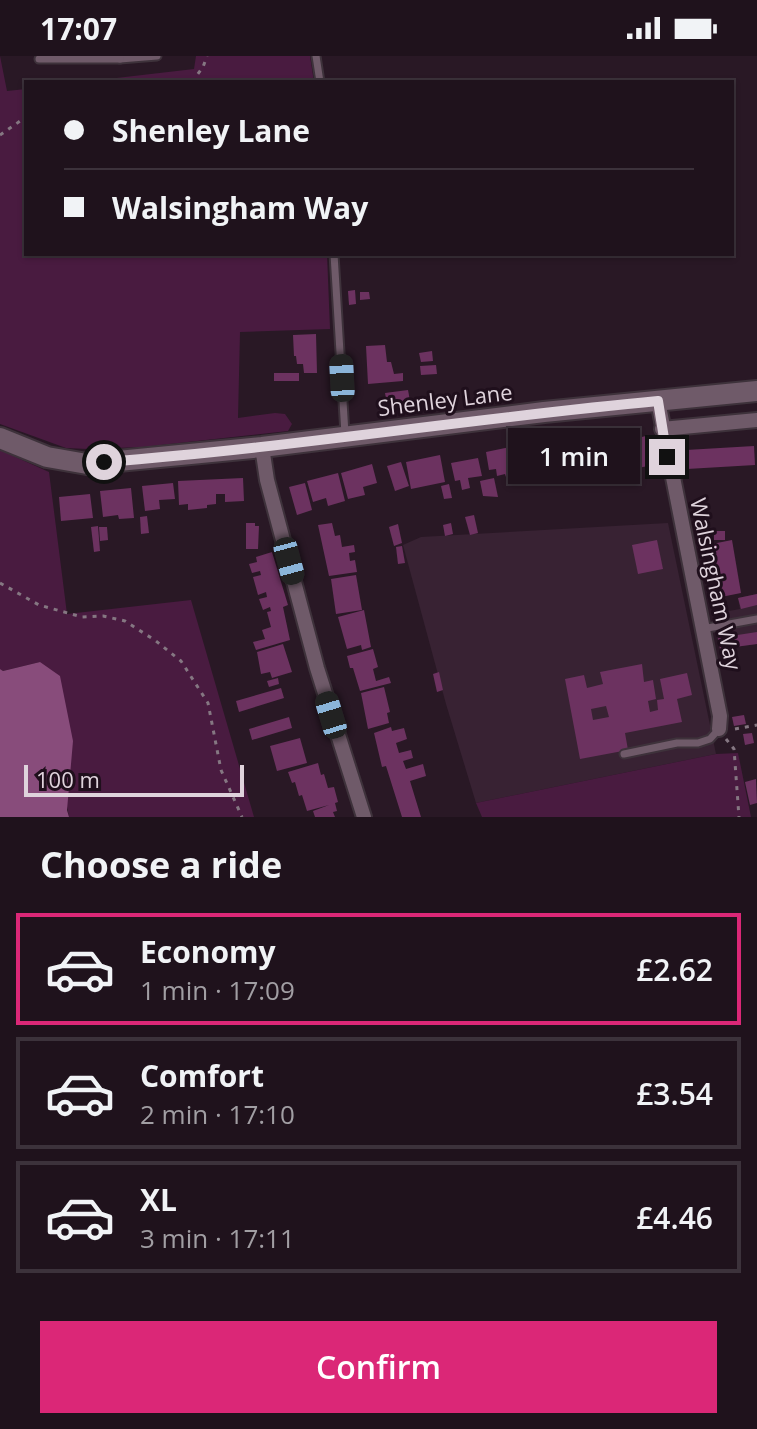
<!DOCTYPE html>
<html lang="en">
<head>
<meta charset="utf-8">
<style>
	body { margin:0; font-family:"Open Sans",sans-serif; background:#2c2029; color:#f1f3f6; height:100vh; display:flex; flex-direction:column; font-size:30px; white-space:nowrap }
	* { box-sizing:border-box; margin:0 }
	p { font-size:26px; color:#a19ea3 }
	.icon { flex:none; width:44px; height:44px; fill:none; stroke:currentColor; stroke-width:2; stroke-linecap:round; stroke-linejoin:round }
	.map { position:relative; height:761px; overflow:hidden }
	.panel { display:flex; flex-direction:column; background:#1f121c; flex:1 }
	.panel>* { flex:none }
	.top-card { position:absolute; left:24px; top:24px; width:710px; height:176px; border-radius:0px; box-shadow:0 2px 6px #0004,0 0 0 2px #3c323b; display:grid; align-content:center; height:176px; padding:0 40px; background:#1f121c }
	.scale { position:absolute; left:24px; bottom:20px; width:220px; box-sizing:border-box; padding-left:8px; border:4px solid #dfd3dc; border-top:0; font-size:22px; line-height:28px; white-space:nowrap; color:#dfd3dc; -webkit-text-stroke:6px #1f0f1c; paint-order:stroke }
	.end { position:absolute; width:36px; height:36px; margin:-18px; border:10px solid #dfd3dc; background:#111; box-shadow:0 0 0 4px #111 }
	.from { border-radius:50% }
	.bubble { position:absolute; height:56px; border-radius:0px; background:#1f121c; box-shadow:0 2px 6px #0004,0 0 0 2px #3c323b; font-size:26px; font-weight:600; line-height:56px; text-align:center }
	.car { position:absolute; width:24px; height:48px; margin:-24px -12px; border-radius:10px; box-shadow:0 0 6px 2px #0007; background:linear-gradient(#222 24%,#8ab4d8 0 40%,#222 0 76%,#8ab4d8 0 86%,#222 0) }
	.top-card b { display:flex; align-items:center; gap:28px; height:76px; font-size:30px }
	.top-card b+b { border-top:2px solid #3c323b }
	.top-card i { width:20px; height:20px; background:#f1f3f6 }
	ul { padding:0; list-style:none }
	li { display:flex; align-items:center; gap:24px; height:112px; margin:0 16px 12px; padding:0 24px; border:4px solid #3c323b; border-radius:0px }
	li div { flex:1 }
	li b { display:block; font-size:30px }
	li em { font-style:normal; font-weight:600 }
	li.selected { border-color:#db2777 }
	li>.icon { width:72px; height:72px; stroke-width:1.5 }
	h2 { padding:0 40px; font-size:36px; line-height:96px }
	.primary-button { display:flex; gap:16px; margin-top:auto; padding:16px 40px }
	.primary-button a { flex:1; height:92px; border-radius:0px; background:#db2777; color:#fff; font-size:32px; font-weight:600; line-height:92px; text-align:center }
	.status { display:flex; justify-content:space-between; align-items:center; height:56px; padding:0 40px; background:#1f121c; direction:ltr }
	.status svg { height:22px; fill:currentColor }
	.map>svg:first-child { display:block }
	.built { fill:#382233 }
	.green { fill:#491b40 }
	.water { fill:#884c7b }
	.building { fill:#6c3260; fill-rule:evenodd }
	.lines { fill:none; stroke-linecap:round; stroke-linejoin:round }
	.service-casing { stroke:#3e323b; stroke-width:11 }
	.minor-casing { stroke:#3e323b; stroke-width:18 }
	.secondary-casing { stroke:#3e323b; stroke-width:24 }
	.path { stroke:#857782; stroke-width:3; stroke-dasharray:4 6; stroke-linecap:butt }
	.service { stroke:#6f5a69; stroke-width:7 }
	.minor { stroke:#6f5a69; stroke-width:14 }
	.secondary { stroke:#6f5a69; stroke-width:20 }
	.route { stroke:#dfd3dc; stroke-width:10 }
	.labels { text-anchor:middle; stroke-width:6; stroke-linejoin:round; paint-order:stroke }
	.street-label { font-size:22px; fill:#dfd3dc; stroke:#1f0f1c }
</style>
</head>
<body>
<div class="status"><b>17:07</b><svg viewBox="0 0 49 12"><path d="M0 12V9h3v3zM5 12V6h3v6zM10 12V3h3v9zM15 12V0h3v12zM26 1h20v11H26zM47 4h2v5h-2z"/></svg></div>
<div class="map">
<svg width="757" height="761" viewBox="0 0 757 761">
	<rect width="100%" height="100%" fill="#291825"/>
	<g class="built">
		<path d="M668 467 716 698 476 747 446 648 403 489 421 481Z"/>
		<path d="M757 538V588L720 593 712 558 740 553 738 542Z"/>
	</g>
	<g class="green">
		<path d="M0 0 7 35 26 33V198H327L330 273 240 276 238 362 275 357 285 358 292 368 288 375 142 391 88 393 66 392 0 368Z"/>
		<path d="M196 0H310L314 26H82L194 13Z"/>
		<path d="M0 394 49 416 67 558 191 544 254 761H69L40 606 3 615 0 613Z"/>
		<path d="M738 697 751 761H482L476 747 716 698Z"/>
	</g>
	<path class="water" d="M40 606 60 620 73 685 67 754 69 761H0V613L3 615Z"/>
	<g class="building">
		<path d="M355 234 356 248 349 249 348 235Z"/>
		<path d="M360 236H369L370 243 360 244Z"/>
		<path d="M316 278 317 317H304L303 308H297L296 300H294L293 279Z"/>
		<path d="M385 289 387 306H391L394 318 403 317V325L368 328 366 290Z"/>
		<path d="M432 295 433 305 421 306 419 297Z"/>
		<path d="M436 309 437 318 421 319 420 310Z"/>
		<rect x="274" y="317" width="25" height="8"/>
		<path d="M408 334 410 345 387 348 385 337Z"/>
		<path d="M650 379 654 400 646 402 648 410 638 412 637 408 616 413 617 420 610 421 607 408 615 407 612 392 618 390 617 387Z"/>
		<path d="M605 385 609 403 583 409 579 391Z"/>
		<path d="M568 388 572 408H569L571 419 562 421 560 414 555 415 558 425 537 430 530 396Z"/>
		<path d="M515 390 521 419 506 421 505 418 497 420 496 413 489 414 486 396Z"/>
		<path d="M754 390 755 409 687 413 686 394Z"/>
		<path d="M440 399 445 426 411 433 406 406Z"/>
		<path d="M478 402 482 420 468 422 470 432 462 434 460 424 455 425 451 407Z"/>
		<path d="M401 406 409 430 395 435 387 410Z"/>
		<path d="M372 408 377 427 363 431 365 439 348 443 341 417Z"/>
		<path d="M583 410 587 425 580 427 577 412Z"/>
		<path d="M338 417 345 445 328 450 326 442 313 446 307 425Z"/>
		<path d="M243 422 244 445 225 446V438H216V448L207 449V452L188 454V448L179 449 178 425Z"/>
		<path d="M494 422 498 441 483 440 480 425Z"/>
		<path d="M173 427 175 443 159 444 160 453 145 455 142 430Z"/>
		<path d="M305 427 312 454 297 459 289 431Z"/>
		<path d="M449 428 452 442 444 443 441 430Z"/>
		<path d="M131 432 134 462 119 463 118 459 103 461 100 435Z"/>
		<path d="M90 438 93 462 61 465 59 441Z"/>
		<path d="M474 459 478 477 470 479 465 461Z"/>
		<path d="M147 460 149 477 141 478 140 461Z"/>
		<path d="M246 467H255V470H259L258 493H246Z"/>
		<path d="M332 467 335 480 340 479 342 491 354 489 355 496 349 497 350 505 355 504 357 516 329 520 318 469Z"/>
		<path d="M451 467 453 478 445 480 443 469Z"/>
		<path d="M398 468 402 487 394 490 389 471Z"/>
		<path d="M98 470 100 495 94 496 91 471Z"/>
		<path d="M99 471H107L108 484 100 485Z"/>
		<rect x="714" y="475" width="11" height="9"/>
		<path d="M657 484 663 513 638 518 632 489Z"/>
		<path d="M732 484 741 537 721 541 712 488Z"/>
		<path d="M402 490 405 507 398 508 396 491Z"/>
		<path d="M272 496 288 549 283 551 290 584 256 594 253 586 265 583 262 574 271 571 267 556 271 555 270 551 263 554 259 543 267 541 266 536 258 539 253 521 261 519 260 515 252 517 249 508 257 506 256 501Z"/>
		<path d="M356 519 362 554 336 558 331 523Z"/>
		<path d="M757 538V549L741 553 738 542Z"/>
		<path d="M364 554 371 591 362 594 361 589 347 593 338 561Z"/>
		<path d="M757 576V588L720 593 718 582Z"/>
		<path d="M283 588 292 616 272 622 270 616 261 618 257 596Z"/>
		<path d="M373 593 378 611 373 613 376 625 389 621 391 627 360 635 353 612H350L347 600Z"/>
		<path d="M642 608 644 626 653 624 656 643 648 645 650 656 658 654 657 644 664 643 660 623 687 617 692 639 677 643 682 666 625 677 628 694 580 703 565 623 584 619 587 632 603 628 600 616ZM606 650 609 661 593 664 591 653Z"/>
		<path d="M439 616 443 634 437 636 433 618Z"/>
		<path d="M278 622 279 628 269 631 267 625Z"/>
		<path d="M384 631 390 656 387 657 389 667 368 673 361 637Z"/>
		<path d="M281 632 284 642 239 656 236 645Z"/>
		<path d="M744 659 746 668 734 670 732 661Z"/>
		<path d="M289 661 292 672 252 684 249 673Z"/>
		<path d="M391 671 392 675 404 672 407 683 396 687 399 697 411 694 413 702 403 705 406 713 423 708 426 720 410 725 421 761H402L386 710 382 711 374 677Z"/>
		<path d="M752 677 754 687 745 689 743 678Z"/>
		<path d="M300 682 307 707 277 715 270 690Z"/>
		<path d="M318 707 321 719 324 718 328 732 334 731 338 746 335 747 337 755 333 756 335 761H315L313 755 329 749 307 755 302 739 299 740 295 726 292 727 288 716Z"/>
		<path d="M756 723 757 747 750 749 745 726Z"/>
	</g>
	<g class="lines">
		<g class="service-casing">
			<g id="service">
				<path d="M120 0V3L157 0"/>
				<path d="M316 0 320 26"/>
				<path d="M39 3H120"/>
				<path d="M334 198 345 378"/>
				<path d="M702 573 757 563"/>
				<path d="M624 698 677 687H698L710 683 719 673"/>
			</g>
		</g>
		<g class="minor-casing">
			<g id="minor">
				<path d="M658 345 720 660 719 673"/>
				<path d="M662 373 757 364"/>
				<path d="M262 391 267 424 317 612 364 761"/>
			</g>
		</g>
		<g class="secondary-casing">
			<path id="secondary" d="M0 382 47 401 87 408 262 391 544 356 757 335"/>
		</g>
		<g class="path">
			<path d="M192 26 203 11 207 0"/>
			<path d="M0 79 26 61"/>
			<path d="M0 527 39 549 82 561 103 560 125 565 156 585 181 605 208 647 221 714 242 761"/>
			<path d="M735 673 757 669"/>
			<path d="M726 683 734 693 739 761"/>
		</g>
		<use href="#service" class="service"/>
		<use href="#minor" class="minor"/>
		<use href="#secondary" class="secondary"/>
	</g>
	<g class="lines">
		<path class="route" d="M104 406C289 392 473 362 658 345L667 401"/>
	</g>
	<g class="labels">
		<g class="street-label">
			<text transform="translate(445 344) rotate(-7)" y="8">Shenley Lane</text>
			<text transform="translate(716 528) rotate(78)" y="8">Walsingham Way</text>
		</g>
	</g>
</svg>
<div class="scale">100 m</div>
<i class="end from" style="left:104px;top:406px"></i>
<i class="end" style="left:667px;top:401px"></i>
<div class="bubble" style="left:508px;top:372px;width:132px">1 min</div>
<i class="car" style="left:342px;top:322px;rotate:357deg"></i>
<i class="car" style="left:289px;top:505px;rotate:165deg"></i>
<i class="car" style="left:331px;top:659px;rotate:343deg"></i>
<div class="top-card">
<b><i class="from"></i>Shenley Lane</b>
<b><i></i>Walsingham Way</b>
</div>
</div>
<section class="panel">
<h2>Choose a ride</h2>
<ul>
<li class="selected"><svg class="icon" aria-label="car" viewBox="0 0 24 24"><path d="M5 17H2v-5l4-1 3-4h7l3 4 3 1v5h-3M9 17h6M6 11h13"/><circle cx="7" cy="17" r="2"/><circle cx="17" cy="17" r="2"/></svg><div><b>Economy</b><p>1 min · 17:09</p></div><em>£2.62</em></li>
<li><svg class="icon" aria-label="car" viewBox="0 0 24 24"><path d="M5 17H2v-5l4-1 3-4h7l3 4 3 1v5h-3M9 17h6M6 11h13"/><circle cx="7" cy="17" r="2"/><circle cx="17" cy="17" r="2"/></svg><div><b>Comfort</b><p>2 min · 17:10</p></div><em>£3.54</em></li>
<li><svg class="icon" aria-label="car" viewBox="0 0 24 24"><path d="M5 17H2v-5l4-1 3-4h7l3 4 3 1v5h-3M9 17h6M6 11h13"/><circle cx="7" cy="17" r="2"/><circle cx="17" cy="17" r="2"/></svg><div><b>XL</b><p>3 min · 17:11</p></div><em>£4.46</em></li>
</ul>
<div class="primary-button"><a>Confirm</a></div>
</section>
</body>
</html>
